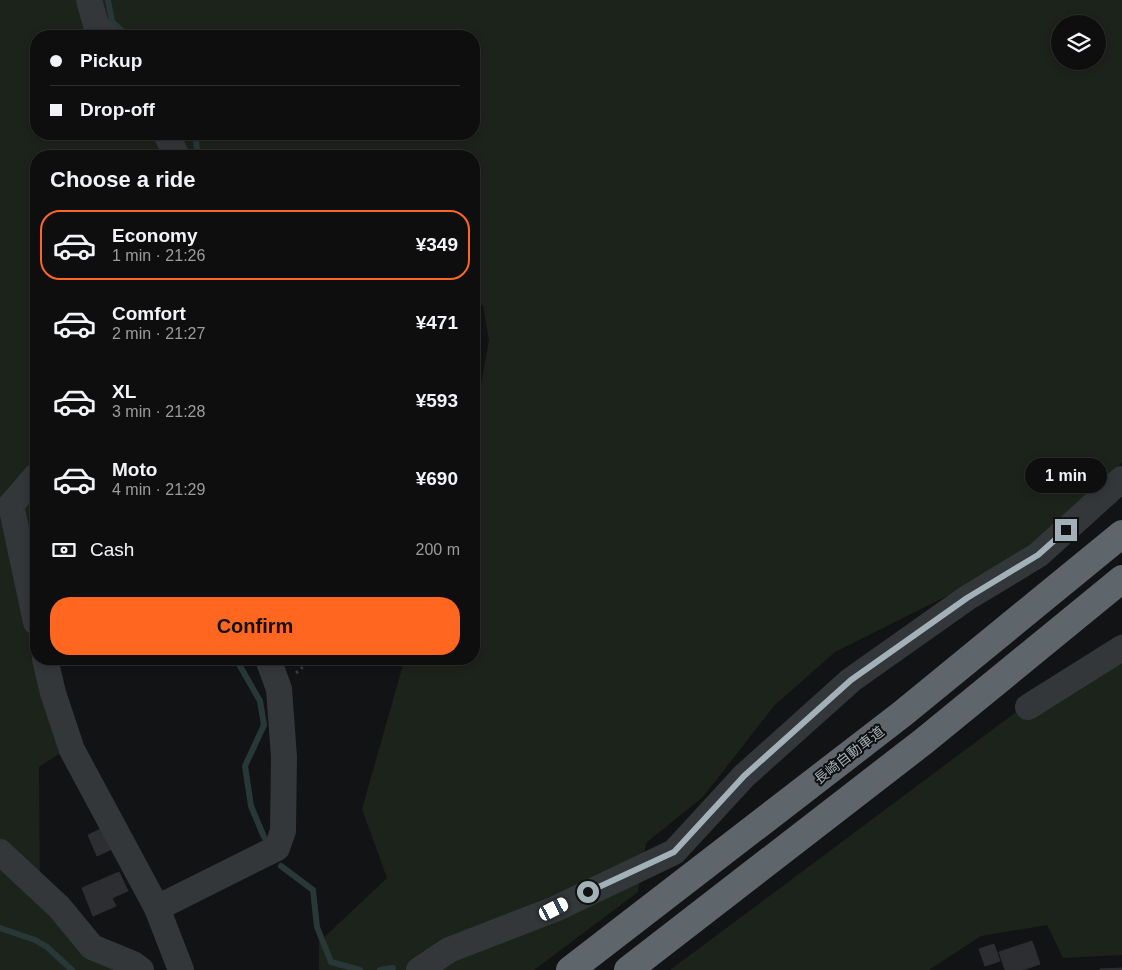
<!DOCTYPE html>
<html lang="en">
<head>
<meta charset="utf-8">
<style>
	body { margin:0; font-family:Helvetica,"Noto Sans JP",sans-serif; background:#1c1c1d; color:#f1f3f6; height:100vh; display:flex; flex-direction:column; font-size:19px; white-space:nowrap }
	* { box-sizing:border-box; margin:0 }
	p { font-size:16px; color:#9b9c9e }
	.icon { flex:none; width:28px; height:28px; fill:none; stroke:currentColor; stroke-width:2; stroke-linecap:round; stroke-linejoin:round }
	.map { position:relative; flex:1; overflow:hidden }
	.sheet { position:absolute; left:30px; top:150px; width:450px; height:515px; display:flex; flex-direction:column; background:#0e0e0f; border-radius:20px; box-shadow:0 2px 8px #0003,0 0 0 1px #2e2e2f }
	.sheet>* { flex:none }
	.banner { position:absolute; left:30px; top:30px; width:450px; height:110px; border-radius:20px; box-shadow:0 2px 8px #0003,0 0 0 1px #2e2e2f; display:grid; align-content:center; height:110px; padding:0 20px; background:#0e0e0f }
	.buttons { position:absolute; left:1051px; top:15px; display:grid; gap:10px }
	.buttons a { display:grid; place-items:center; width:55px; height:55px; border-radius:50%; background:#0e0e0f; box-shadow:0 2px 8px #0003,0 0 0 1px #2e2e2f; font-size:25px }
	.end { position:absolute; width:22px; height:22px; margin:-11px; border:6px solid #a2b0b7; background:#111; box-shadow:0 0 0 2px #111 }
	.from { border-radius:50% }
	.bubble { position:absolute; height:35px; border-radius:18px; background:#0e0e0f; box-shadow:0 2px 8px #0003,0 0 0 1px #2e2e2f; font-size:16px; font-weight:800; line-height:35px; text-align:center }
	.car { position:absolute; width:15px; height:30px; margin:-15px -8px; border-radius:6px; box-shadow:0 0 4px 1px #0007; background:linear-gradient(#fff 24%,#345 0 40%,#fff 0 76%,#345 0 86%,#fff 0) }
	.banner b { display:flex; align-items:center; gap:18px; height:48px; font-size:19px }
	.banner b+b { border-top:1px solid #2e2e2f }
	.banner i { width:12px; height:12px; background:#f1f3f6 }
	ul { padding:0; list-style:none }
	li { display:flex; align-items:center; gap:15px; height:70px; margin:0 10px 8px; padding:0 10px; border:2px solid transparent; border-radius:20px }
	li div { flex:1 }
	li b { display:block; font-size:19px }
	li em { font-style:normal; font-weight:800 }
	li.selected { border-color:#ff6720 }
	li>.icon { width:45px; height:45px; stroke-width:1.5 }
	h2 { padding:0 20px; font-size:22px; line-height:60px }
	.pay { display:flex; align-items:center; gap:12px; height:55px; padding:0 20px; font-size:19px }
	.pay p { margin-inline-start:auto }
	.button { display:flex; gap:10px; margin-top:auto; padding:10px 20px }
	.button a { flex:1; height:58px; border-radius:20px; background:#ff6720; color:#111; font-size:20px; font-weight:800; line-height:58px; text-align:center }
	.map>svg:first-child { display:block }
	.green { fill:#1c231a; fill-rule:evenodd }
	.lines { fill:none; stroke-linecap:round; stroke-linejoin:round }
	.stream { stroke:#283839; stroke-width:6 }
	.building { fill:#2c2e32; stroke:#2c2e31 }
	.path { stroke:#393e41; stroke-width:3; stroke-dasharray:2.5 4; stroke-linecap:butt }
	.minor { stroke:#33373a; stroke-width:26 }
	.highway { stroke:#5f666b; stroke-width:28 }
	.route { stroke:#a2b0b7; stroke-width:6 }
	.labels { text-anchor:middle; stroke-width:4; stroke-linejoin:round; paint-order:stroke }
	.street-label { font-size:14px; fill:#a2b0b7; stroke:#0e0e0f }
</style>
</head>
<body>
<div class="map">
<svg width="1122" height="970" viewBox="0 0 1122 970">
	<rect width="100%" height="100%" fill="#121314"/>
	<g class="green">
		<path d="M0 0H1122V463L1036 542 949 595 835 652 774 706 703 797 646 843 638 892 534 970H319V942L387 878 362 809 402 668 403 659H474V396L480 388 489 341 483 305 474 304V156H36V659L76 743 39 767 40 905 82 952 113 970H0ZM1060 24H1098V61H1060ZM36 36H474V134H36Z"/>
		<path d="M1122 633V955L1063 958 1047 925 981 936 929 970H670Z"/>
	</g>
	<g class="lines">
		<g class="stream">
			<path d="M108 0 112 22 128 36"/>
			<path d="M195 134 198 156"/>
			<path d="M236 659 260 701 264 725 245 766 251 806 264 837"/>
			<path d="M281 866 313 890 317 927 331 962 360 970"/>
			<path d="M0 928 35 940 47 947 72 970"/>
			<path d="M380 970 393 968"/>
		</g>
	</g>
	<g class="building">
		<path d="M103 828 112 849 97 856 88 835Z"/>
		<path d="M119 872 128 891 112 898 116 906 93 916 82 888Z"/>
		<path d="M1032 941 1040 964 1023 970H1005L999 952Z"/>
		<path d="M994 944 1000 961 985 966 979 949Z"/>
		<path d="M1122 968V970H1100V969Z"/>
	</g>
	<g class="lines">
		<path class="path" d="M296 673 312 659"/>
		<g class="minor">
			<path d="M89 0 96 25 106 36"/>
			<path d="M166 134 177 156"/>
			<path d="M11 505 36 622"/>
			<path d="M11 505 36 476"/>
			<path d="M45 659 53 693 72 750 157 908 181 970"/>
			<path d="M1028 707 1122 648"/>
			<path d="M0 852 59 907 92 947 133 964 141 970"/>
			<path d="M157 908 277 848 283 831 284 757 279 689 268 659"/>
			<path d="M419 970 449 950 555 909 674 852 744 776 851 680 967 598 1038 555 1122 479"/>
		</g>
		<g class="highway">
			<path d="M570 970 902 714 1122 534"/>
			<path d="M628 970 924 741 1122 579"/>
		</g>
	</g>
	<g class="lines">
		<path class="route" d="M588 892 674 852 744 776 851 680 967 598 1038 555 1066 530"/>
	</g>
	<g class="labels">
		<g class="street-label">
			<text transform="translate(849 755) rotate(-38)" y="5">長崎自動車道</text>
		</g>
	</g>
</svg>
<div class="buttons">
<a><svg class="icon" aria-label="layers" viewBox="0 0 24 24"><path d="M12 4l9 5-9 5-9-5zM3 14l9 5 9-5"/></svg></a>
</div>
<i class="end from" style="left:588px;top:892px"></i>
<i class="end" style="left:1066px;top:530px"></i>
<div class="bubble" style="left:1025px;top:458px;width:82px">1 min</div>
<i class="car" style="left:554px;top:909px;rotate:63deg"></i>
<div class="banner">
<b><i class="from"></i>Pickup</b>
<b><i></i>Drop-off</b>
</div>
<section class="sheet">
<h2>Choose a ride</h2>
<ul>
<li class="selected"><svg class="icon" aria-label="car" viewBox="0 0 24 24"><path d="M5 17H2v-5l4-1 3-4h7l3 4 3 1v5h-3M9 17h6M6 11h13"/><circle cx="7" cy="17" r="2"/><circle cx="17" cy="17" r="2"/></svg><div><b>Economy</b><p>1 min · 21:26</p></div><em>¥349</em></li>
<li><svg class="icon" aria-label="car" viewBox="0 0 24 24"><path d="M5 17H2v-5l4-1 3-4h7l3 4 3 1v5h-3M9 17h6M6 11h13"/><circle cx="7" cy="17" r="2"/><circle cx="17" cy="17" r="2"/></svg><div><b>Comfort</b><p>2 min · 21:27</p></div><em>¥471</em></li>
<li><svg class="icon" aria-label="car" viewBox="0 0 24 24"><path d="M5 17H2v-5l4-1 3-4h7l3 4 3 1v5h-3M9 17h6M6 11h13"/><circle cx="7" cy="17" r="2"/><circle cx="17" cy="17" r="2"/></svg><div><b>XL</b><p>3 min · 21:28</p></div><em>¥593</em></li>
<li><svg class="icon" aria-label="car" viewBox="0 0 24 24"><path d="M5 17H2v-5l4-1 3-4h7l3 4 3 1v5h-3M9 17h6M6 11h13"/><circle cx="7" cy="17" r="2"/><circle cx="17" cy="17" r="2"/></svg><div><b>Moto</b><p>4 min · 21:29</p></div><em>¥690</em></li>
</ul>
<div class="pay"><svg class="icon" aria-label="cash" viewBox="0 0 24 24"><path d="M3 7h18v10H3z"/><circle cx="12" cy="12" r="2"/></svg>Cash<p>200 m</p></div>
<div class="button"><a>Confirm</a></div>
</section>
</div>
</body>
</html>
